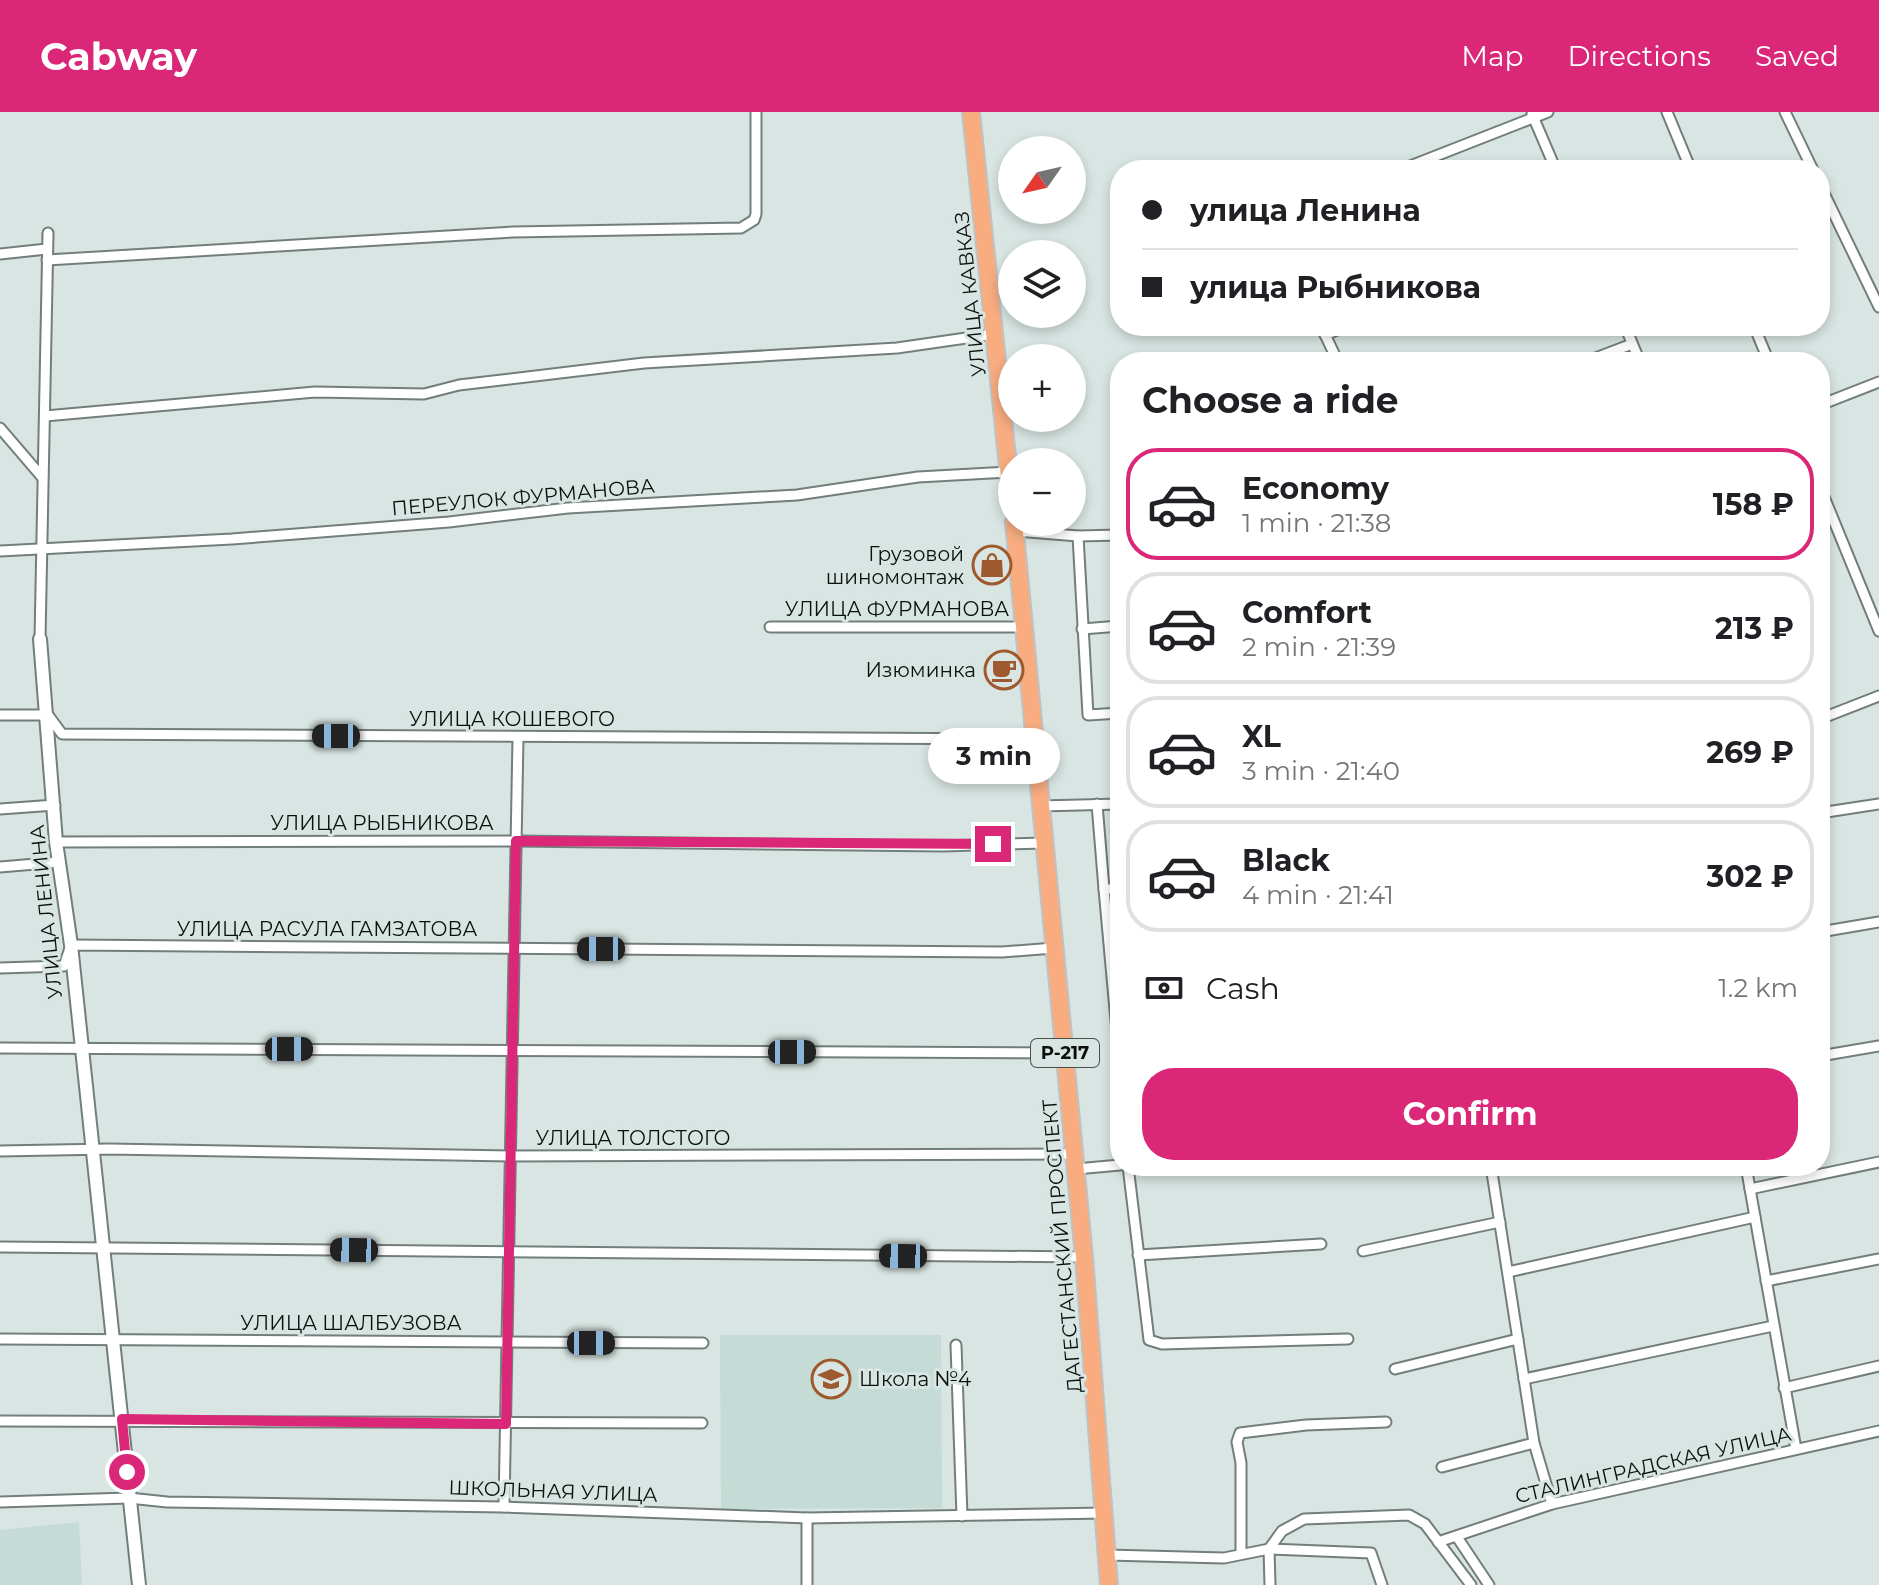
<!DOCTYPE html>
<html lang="en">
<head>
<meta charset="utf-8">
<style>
	body { margin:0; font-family:Montserrat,sans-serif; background:#f2f2f2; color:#202124; height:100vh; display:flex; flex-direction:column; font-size:30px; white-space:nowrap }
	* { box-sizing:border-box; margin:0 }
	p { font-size:26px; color:#757577 }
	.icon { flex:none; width:44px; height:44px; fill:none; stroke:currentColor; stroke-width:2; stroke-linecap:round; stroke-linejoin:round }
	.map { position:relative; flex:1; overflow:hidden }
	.drawer { position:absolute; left:1110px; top:240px; width:720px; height:824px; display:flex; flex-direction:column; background:#fff; border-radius:32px; box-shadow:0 4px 12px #0003 }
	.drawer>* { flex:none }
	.banner { position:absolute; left:1110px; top:48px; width:720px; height:176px; border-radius:32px; box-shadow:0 4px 12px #0003; display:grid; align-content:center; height:176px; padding:0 32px; background:#fff }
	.needle { width:52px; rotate:236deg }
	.buttons { position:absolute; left:998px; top:24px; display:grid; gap:16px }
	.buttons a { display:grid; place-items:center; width:88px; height:88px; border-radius:50%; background:#fff; box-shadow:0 4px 12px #0003; font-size:40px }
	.end { position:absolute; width:36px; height:36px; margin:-18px; border:10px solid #db2777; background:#fff; box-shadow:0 0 0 4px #fff }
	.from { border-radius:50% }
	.bubble { position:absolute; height:56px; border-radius:28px; background:#fff; box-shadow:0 4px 12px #0003; font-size:26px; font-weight:700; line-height:56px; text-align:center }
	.car { position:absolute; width:24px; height:48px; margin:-24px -12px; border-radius:10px; box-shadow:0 0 6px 2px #0007; background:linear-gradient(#222 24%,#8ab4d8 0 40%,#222 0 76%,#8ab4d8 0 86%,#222 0) }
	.banner b { display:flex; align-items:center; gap:28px; height:76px; font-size:30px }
	.banner b+b { border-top:2px solid #e0e0e0 }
	.banner i { width:20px; height:20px; background:#202124 }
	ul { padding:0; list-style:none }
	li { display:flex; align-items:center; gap:24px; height:112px; margin:0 16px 12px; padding:0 16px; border:4px solid #e0e0e0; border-radius:32px }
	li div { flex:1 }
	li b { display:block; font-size:30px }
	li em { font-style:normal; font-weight:700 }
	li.on { border-color:#db2777 }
	li>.icon { width:72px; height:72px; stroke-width:1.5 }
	h2 { padding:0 32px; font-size:36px; line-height:96px }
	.pay { display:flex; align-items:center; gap:20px; height:88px; padding:0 32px; font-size:30px }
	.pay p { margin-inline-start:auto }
	.action { display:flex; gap:16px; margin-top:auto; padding:16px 32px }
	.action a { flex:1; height:92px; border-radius:32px; background:#db2777; color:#fff; font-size:32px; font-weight:700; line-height:92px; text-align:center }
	header { display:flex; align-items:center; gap:48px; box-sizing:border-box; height:112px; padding:0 40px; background:#db2777; color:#fff }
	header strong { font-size:38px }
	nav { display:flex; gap:44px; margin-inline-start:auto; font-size:28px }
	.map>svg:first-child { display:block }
	.built { fill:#c4dbd6 }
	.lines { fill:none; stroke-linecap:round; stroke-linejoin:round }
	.street-casing { stroke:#727e7b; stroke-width:13 }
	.secondary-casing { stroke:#727e7b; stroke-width:16 }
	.highway-casing { stroke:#c0c1c1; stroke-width:20 }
	.street { stroke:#fff; stroke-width:9 }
	.secondary { stroke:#fff; stroke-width:12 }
	.highway { stroke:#f8ac80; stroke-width:16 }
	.route { stroke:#db2777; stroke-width:10 }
	.labels { text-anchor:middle; stroke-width:6; stroke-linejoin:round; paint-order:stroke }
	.shield { fill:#d8e5e2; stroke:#48504e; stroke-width:2 }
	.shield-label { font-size:18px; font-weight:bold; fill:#0b100f }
	.street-label { font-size:20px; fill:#0b100f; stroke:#d8e5e2 }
	.poi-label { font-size:20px; fill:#0b100f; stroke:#d8e5e2; text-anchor:end }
</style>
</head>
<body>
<header>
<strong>Cabway</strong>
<nav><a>Map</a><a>Directions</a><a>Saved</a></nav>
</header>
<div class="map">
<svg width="1879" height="1473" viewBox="0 0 1879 1473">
	<rect width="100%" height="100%" fill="#d8e5e2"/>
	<g class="built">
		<path d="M720 1223H941L942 1396 721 1397Z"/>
		<path d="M79 1410 82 1473H0V1418Z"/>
	</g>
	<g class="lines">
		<g class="street-casing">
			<g id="street">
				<path d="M1667 0 1691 58"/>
				<path d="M1785 0 1813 58"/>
				<path d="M1532 2 1556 58"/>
				<path d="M1400 58 1548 0"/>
				<path d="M1820 73 1879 195"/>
				<path d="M0 142 47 137"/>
				<path d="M47 148 513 120 741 116 754 108 756 102V0"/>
				<path d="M1321 214 1338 250"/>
				<path d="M1625 214 1640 250"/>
				<path d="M1754 214 1769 250"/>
				<path d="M1325 223 1347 214"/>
				<path d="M1585 250 1632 232"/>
				<path d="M1820 293 1879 270"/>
				<path d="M45 304 315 280 424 282 459 273 644 251 897 236 994 222"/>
				<path d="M0 316 42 365"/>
				<path d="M1820 375 1879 519"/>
				<path d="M1015 419 1078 424 1120 423"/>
				<path d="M1078 424 1088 603 1120 601"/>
				<path d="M0 439 232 427 449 410 568 396 797 383 918 365 1009 360"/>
				<path d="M770 515H1024"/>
				<path d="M1082 517 1120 514"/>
				<path d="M40 527 48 121"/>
				<path d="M0 603H48L62 622 1034 627"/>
				<path d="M1820 607 1879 584"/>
				<path d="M1097 692 1104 777H1120"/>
				<path d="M1040 694 1120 692"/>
				<path d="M0 697 55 693"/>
				<path d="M1820 701 1879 692"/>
				<path d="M56 730 516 729 943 734 1044 731"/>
				<path d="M0 755 59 750"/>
				<path d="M1104 777 1120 953"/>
				<path d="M1820 820 1879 810"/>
				<path d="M0 856 64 854 71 833 1002 840 1054 836"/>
				<path d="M0 936 1065 941"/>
				<path d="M1820 944 1879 934"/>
				<path d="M0 1039 109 1037 511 1044 1075 1042"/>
				<path d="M1128 1054 1149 1228 1162 1232 1348 1227"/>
				<path d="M1491 1054 1534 1331 1552 1392"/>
				<path d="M1746 1054 1796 1337"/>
				<path d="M1076 1057 1120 1053"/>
				<path d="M1750 1077 1879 1050"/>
				<path d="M0 1135 1084 1145"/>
				<path d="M1363 1139 1500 1110"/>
				<path d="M1138 1143 1321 1132"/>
				<path d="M1508 1160 1755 1105"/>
				<path d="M1766 1169 1879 1147"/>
				<path d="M0 1227 703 1231"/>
				<path d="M956 1233 962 1404"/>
				<path d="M1395 1257 1518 1227"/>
				<path d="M1524 1267 1773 1214"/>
				<path d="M1784 1276 1879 1254"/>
				<path d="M0 1309 702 1311"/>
				<path d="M1442 1355 1534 1331"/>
				<path d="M0 1390 129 1386 167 1390 504 1395 807 1406 1105 1401"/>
				<path d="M504 1395 518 625"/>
				<path d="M1457 1425 1489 1473"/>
				<path d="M1438 1430 1552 1392 1879 1319"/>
				<path d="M1269 1437 1282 1419 1304 1407 1409 1403 1425 1412 1471 1473"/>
				<path d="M1269 1437 1270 1473"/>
				<path d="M1241 1442V1351L1237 1330 1240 1321 1306 1313 1386 1310"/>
				<path d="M1107 1443 1224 1446 1269 1437 1371 1441 1382 1473"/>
				<path d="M807 1473V1406"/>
			</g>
		</g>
		<g class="secondary-casing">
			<path id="secondary" d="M40 527 56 730 71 833 139 1473"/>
		</g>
		<g class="highway-casing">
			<g id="highway">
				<path d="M971 0 1012 393"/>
				<path d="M1014 410 1084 1145 1109 1473"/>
			</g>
		</g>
		<use href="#street" class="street"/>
		<use href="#secondary" class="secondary"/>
		<use href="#highway" class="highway"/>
	</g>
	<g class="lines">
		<path class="route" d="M127 1360 122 1307 506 1312 516 729 993 732"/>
	</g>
	<defs>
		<g id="shop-ring" transform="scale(2)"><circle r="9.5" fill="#d8e5e2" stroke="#9f592e" stroke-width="1.5"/><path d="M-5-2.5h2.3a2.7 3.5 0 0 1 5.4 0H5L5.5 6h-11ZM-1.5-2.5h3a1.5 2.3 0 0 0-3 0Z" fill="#9f592e"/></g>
		<g id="cafe-ring" transform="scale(2)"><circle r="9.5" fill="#d8e5e2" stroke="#9f592e" stroke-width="1.5"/><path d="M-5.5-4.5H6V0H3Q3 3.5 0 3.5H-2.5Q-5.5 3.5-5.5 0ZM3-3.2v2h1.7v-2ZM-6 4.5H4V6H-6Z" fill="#9f592e"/></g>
		<g id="school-ring" transform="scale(2)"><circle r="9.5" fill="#d8e5e2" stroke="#9f592e" stroke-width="1.5"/><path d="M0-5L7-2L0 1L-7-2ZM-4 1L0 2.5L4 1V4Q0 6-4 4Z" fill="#9f592e"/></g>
	</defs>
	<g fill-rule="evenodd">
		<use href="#shop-ring" x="992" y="453"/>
		<use href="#cafe-ring" x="1004" y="558"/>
		<use href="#school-ring" x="831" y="1267"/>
	</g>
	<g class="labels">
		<rect class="shield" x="1031" y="927" width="68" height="28" rx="6"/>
		<g class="shield-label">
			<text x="1065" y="947">Р-217</text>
		</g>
		<g class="street-label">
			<text transform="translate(970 182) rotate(-96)" y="7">УЛИЦА КАВКАЗ</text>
			<text transform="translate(523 385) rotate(-5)" y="7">ПЕРЕУЛОК ФУРМАНОВА</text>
			<text x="897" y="504">УЛИЦА ФУРМАНОВА</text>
			<text x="512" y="614">УЛИЦА КОШЕВОГО</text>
			<text x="382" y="718">УЛИЦА РЫБНИКОВА</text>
			<text transform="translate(46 800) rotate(-96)" y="7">УЛИЦА ЛЕНИНА</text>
			<text x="327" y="824">УЛИЦА РАСУЛА ГАМЗАТОВА</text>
			<text x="633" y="1033">УЛИЦА ТОЛСТОГО</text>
			<text transform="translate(1062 1134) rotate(-95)" y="7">ДАГЕСТАНСКИЙ ПРОСПЕКТ</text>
			<text x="351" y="1218">УЛИЦА ШАЛБУЗОВА</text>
			<text transform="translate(1653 1353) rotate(-13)" y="7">СТАЛИНГРАДСКАЯ УЛИЦА</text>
			<text transform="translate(553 1379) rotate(2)" y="7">ШКОЛЬНАЯ УЛИЦА</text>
		</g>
		<g class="poi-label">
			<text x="964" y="449">Грузовой<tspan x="964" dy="23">шиномонтаж</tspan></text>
			<text x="976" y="565">Изюминка</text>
			<text x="859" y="1274" text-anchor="start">Школа №4</text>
		</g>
	</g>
</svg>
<div class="buttons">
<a><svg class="needle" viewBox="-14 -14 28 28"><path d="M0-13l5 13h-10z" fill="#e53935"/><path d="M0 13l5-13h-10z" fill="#757577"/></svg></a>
<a><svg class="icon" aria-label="layers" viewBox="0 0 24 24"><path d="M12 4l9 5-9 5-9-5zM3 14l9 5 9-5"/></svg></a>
<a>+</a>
<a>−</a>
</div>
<i class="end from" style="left:127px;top:1360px"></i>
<i class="end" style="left:993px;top:732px"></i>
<div class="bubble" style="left:928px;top:616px;width:132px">3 min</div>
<i class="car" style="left:336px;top:624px;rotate:270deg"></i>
<i class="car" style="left:601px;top:837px;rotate:270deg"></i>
<i class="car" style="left:289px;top:937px;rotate:90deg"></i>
<i class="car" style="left:792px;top:940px;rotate:90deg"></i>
<i class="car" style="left:354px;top:1138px;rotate:271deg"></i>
<i class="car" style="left:903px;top:1144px;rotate:271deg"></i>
<i class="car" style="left:591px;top:1231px;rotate:90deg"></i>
<div class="banner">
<b><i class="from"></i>улица Ленина</b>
<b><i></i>улица Рыбникова</b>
</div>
<section class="drawer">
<h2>Choose a ride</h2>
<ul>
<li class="on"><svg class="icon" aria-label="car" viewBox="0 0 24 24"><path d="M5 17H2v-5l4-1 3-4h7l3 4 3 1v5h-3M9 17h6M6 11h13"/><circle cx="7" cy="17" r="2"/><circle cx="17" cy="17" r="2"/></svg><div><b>Economy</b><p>1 min · 21:38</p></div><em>158 ₽</em></li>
<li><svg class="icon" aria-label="car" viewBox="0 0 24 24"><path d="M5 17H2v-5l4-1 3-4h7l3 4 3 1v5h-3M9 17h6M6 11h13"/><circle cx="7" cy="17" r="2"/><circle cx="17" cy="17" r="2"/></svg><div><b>Comfort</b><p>2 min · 21:39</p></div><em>213 ₽</em></li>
<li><svg class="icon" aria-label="car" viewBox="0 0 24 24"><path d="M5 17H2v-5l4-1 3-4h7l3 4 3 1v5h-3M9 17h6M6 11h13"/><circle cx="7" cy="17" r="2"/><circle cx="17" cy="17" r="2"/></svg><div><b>XL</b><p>3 min · 21:40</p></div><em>269 ₽</em></li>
<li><svg class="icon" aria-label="car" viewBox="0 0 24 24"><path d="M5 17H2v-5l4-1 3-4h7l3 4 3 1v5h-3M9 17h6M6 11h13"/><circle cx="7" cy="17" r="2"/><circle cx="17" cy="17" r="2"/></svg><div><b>Black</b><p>4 min · 21:41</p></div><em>302 ₽</em></li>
</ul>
<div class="pay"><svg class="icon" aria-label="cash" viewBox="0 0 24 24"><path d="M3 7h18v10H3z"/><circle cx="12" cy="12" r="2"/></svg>Cash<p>1.2 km</p></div>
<div class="action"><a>Confirm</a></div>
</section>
</div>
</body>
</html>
